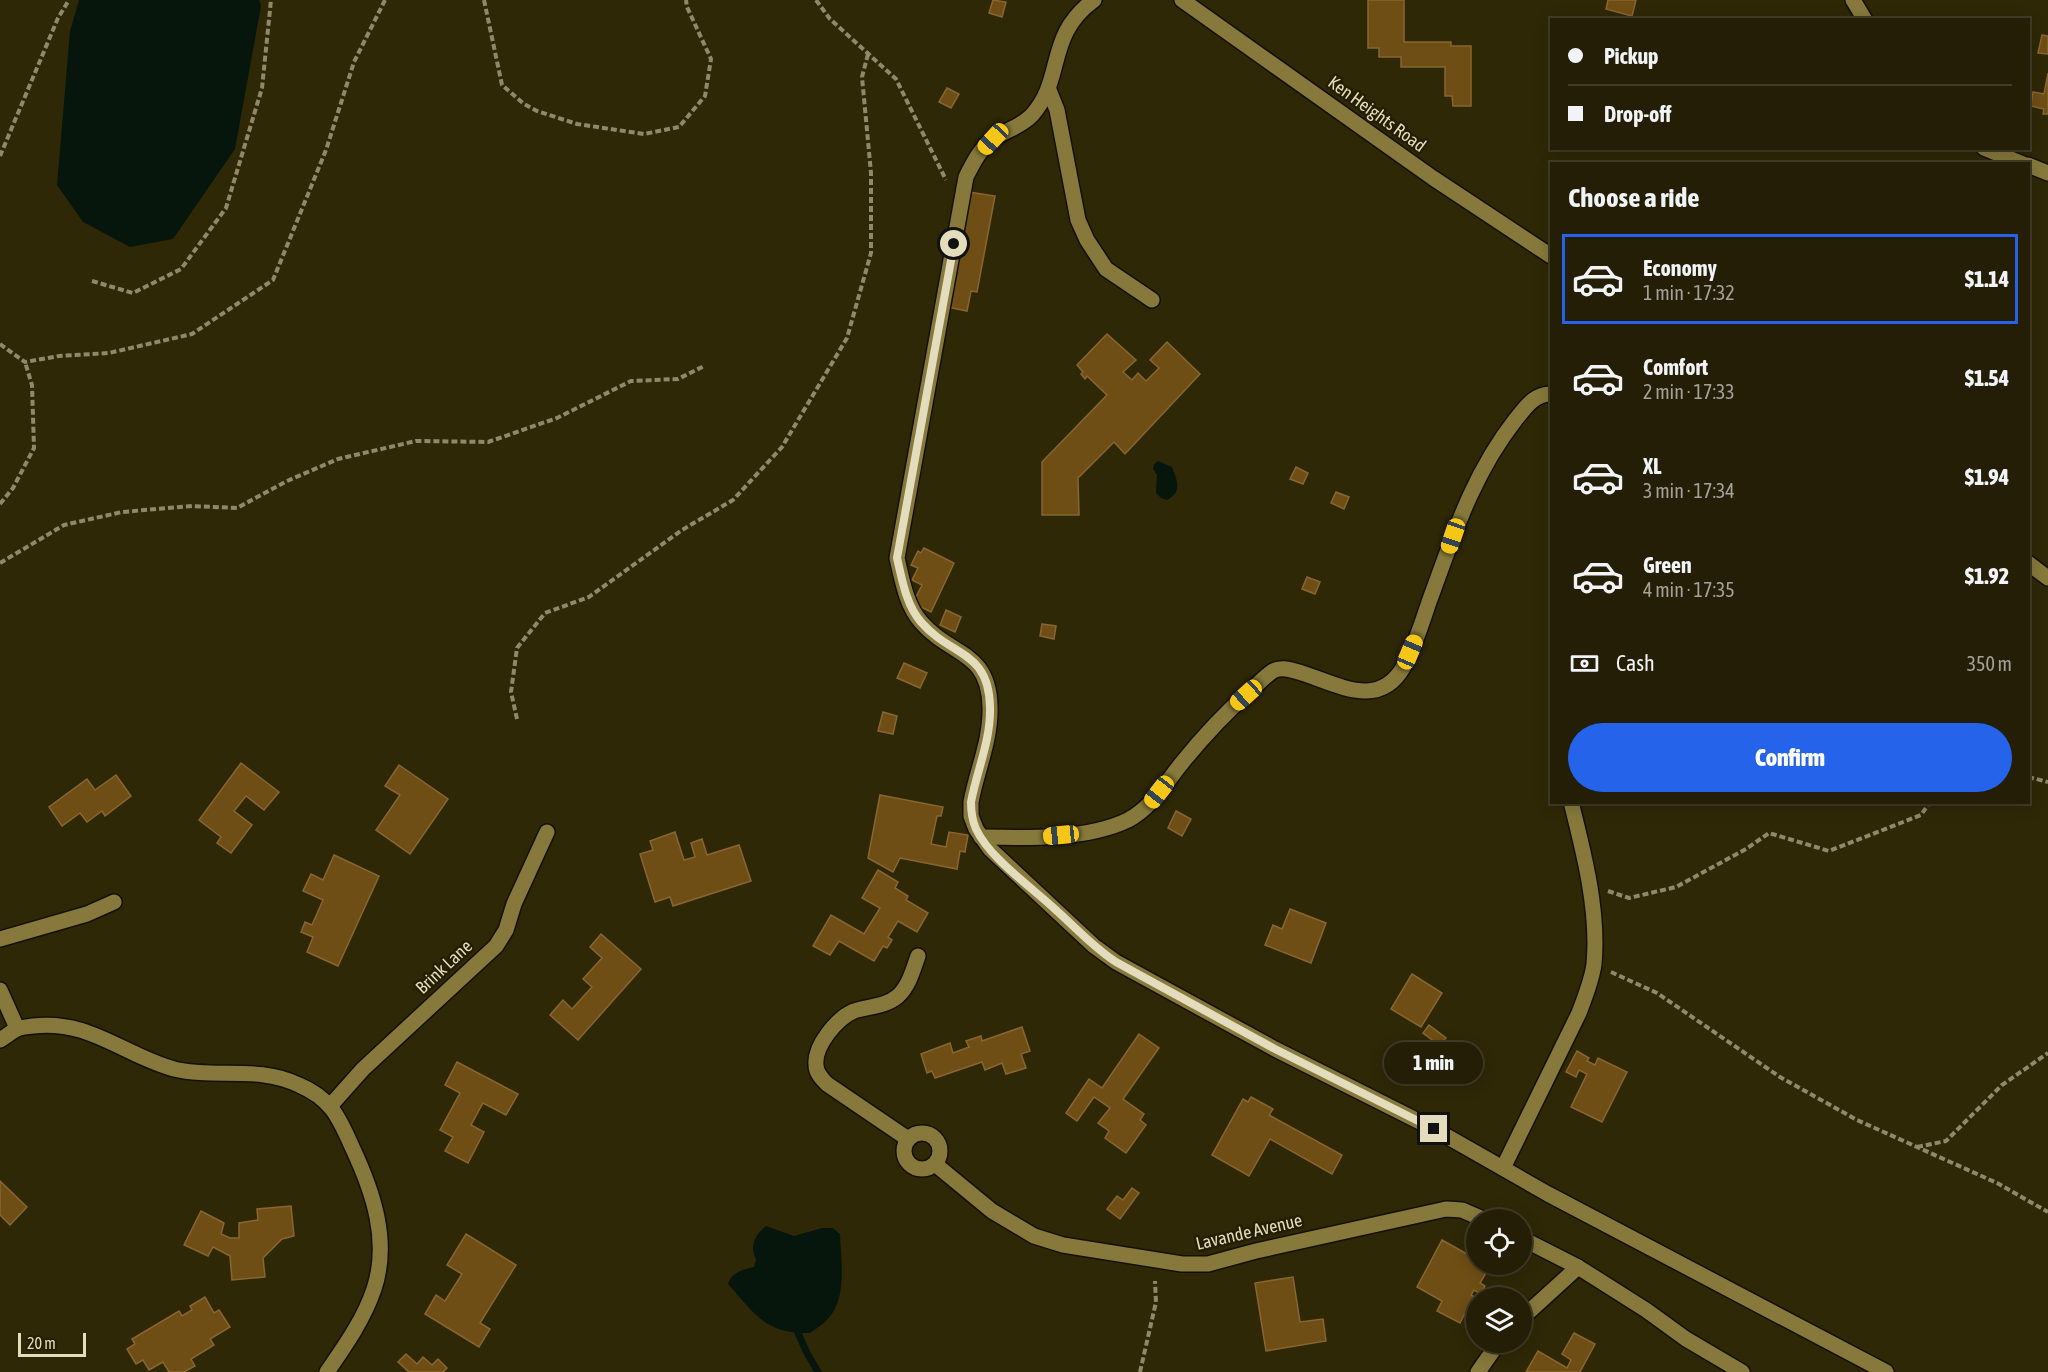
<!DOCTYPE html>
<html lang="en">
<head>
<meta charset="utf-8">
<style>
	body { margin:0; font-family:"Asap Condensed",sans-serif; background:#2b270f; color:#f1f3f6; height:100vh; display:flex; flex-direction:column; font-size:22px; white-space:nowrap }
	* { box-sizing:border-box; margin:0 }
	p { font-size:20px; color:#a3a29a }
	.icon { flex:none; width:33px; height:33px; fill:none; stroke:currentColor; stroke-width:2; stroke-linecap:round; stroke-linejoin:round }
	.map { position:relative; flex:1; overflow:hidden }
	.drawer { position:absolute; left:1550px; top:162px; width:480px; height:642px; display:flex; flex-direction:column; background:#231e05; border-radius:0px; box-shadow:0 3px 15px #0003,0 0 0 2px #403c27 }
	.drawer>* { flex:none }
	.top-card { position:absolute; left:1550px; top:18px; width:480px; height:132px; border-radius:0px; box-shadow:0 3px 15px #0003,0 0 0 2px #403c27; display:grid; align-content:center; height:132px; padding:0 18px; background:#231e05 }
	.fabs { position:absolute; left:1466px; top:1209px; display:grid; gap:12px }
	.fabs a { display:grid; place-items:center; width:66px; height:66px; border-radius:50%; background:#231e05; box-shadow:0 3px 15px #0003,0 0 0 2px #403c27; font-size:30px }
	.scale { position:absolute; left:18px; bottom:15px; width:68px; box-sizing:border-box; padding-left:6px; border:3px solid #e3dcbd; border-top:0; font-size:16px; line-height:21px; white-space:nowrap; color:#e3dcbd; -webkit-text-stroke:4px #261e00; paint-order:stroke }
	.end { position:absolute; width:27px; height:27px; margin:-14px; border:8px solid #e3dcbd; background:#111; box-shadow:0 0 0 3px #111 }
	.from { border-radius:50% }
	.bubble { position:absolute; height:42px; border-radius:21px; background:#231e05; box-shadow:0 3px 15px #0003,0 0 0 2px #403c27; font-size:20px; font-weight:800; line-height:42px; text-align:center }
	.car { position:absolute; width:18px; height:36px; margin:-18px -9px; border-radius:8px; box-shadow:0 0 4px 2px #0007; background:linear-gradient(#f5c518 24%,#345 0 40%,#f5c518 0 76%,#345 0 86%,#f5c518 0) }
	.top-card b { display:flex; align-items:center; gap:21px; height:57px; font-size:22px }
	.top-card b+b { border-top:2px solid #403c27 }
	.top-card i { width:15px; height:15px; background:#f1f3f6 }
	ul { padding:0; list-style:none }
	li { display:flex; align-items:center; gap:18px; height:90px; margin:0 12px 9px; padding:0 6px; border:3px solid transparent; border-radius:0px }
	li div { flex:1 }
	li b { display:block; font-size:22px }
	li em { font-style:normal; font-weight:800 }
	li.on { border-color:#2563eb }
	li>.icon { width:54px; height:54px; stroke-width:1.5 }
	h2 { padding:0 18px; font-size:27px; line-height:72px }
	.pay { display:flex; align-items:center; gap:15px; height:66px; padding:0 18px; font-size:22px }
	.pay p { margin-inline-start:auto }
	.primary-button { display:flex; gap:12px; margin-top:auto; padding:12px 18px }
	.primary-button a { flex:1; height:69px; border-radius:36px; background:#2563eb; color:#fff; font-size:24px; font-weight:800; line-height:69px; text-align:center }
	.map>svg:first-child { display:block }
	.water { fill:#07160d }
	.lines { fill:none; stroke-linecap:round; stroke-linejoin:round }
	.stream { stroke:#07160d; stroke-width:7 }
	.building { fill:#6f4e15; stroke:#886631; stroke-width:1.5 }
	.street-casing { stroke:#151101; stroke-width:18 }
	.path { stroke:#908969; stroke-width:4; stroke-dasharray:6 3; stroke-linecap:butt }
	.street { stroke:#87793c; stroke-width:15 }
	.route { stroke:#e3dcbd; stroke-width:8 }
	.labels { text-anchor:middle; stroke-width:5; stroke-linejoin:round; paint-order:stroke }
	.street-label { font-size:18px; fill:#e3dcbd; stroke:#261e00 }
</style>
</head>
<body>
<div class="map">
<svg width="2048" height="1372" viewBox="0 0 2048 1372">
	<rect width="100%" height="100%" fill="#2f2807"/>
	<g class="water">
		<path d="M79 0H259L261 6 235 149 173 239 130 247 83 222 57 185 70 31Z"/>
		<path d="M1158 461 1172 467C1177 480 1183 492 1167 500L1161 498 1156 493 1157 475 1153 469 1154 464Z"/>
		<path d="M766 1226 794 1236 822 1228H833L840 1234C841 1262 848 1300 826 1321 821 1326 815 1329 810 1333 765 1334 755 1314 728 1284 731 1273 743 1269 754 1267L756 1259C749 1246 755 1235 766 1226Z"/>
	</g>
	<g class="lines">
		<path class="stream" d="M798 1333 807 1353 818 1372"/>
	</g>
	<g class="building">
		<path d="M993 0 1006 2 1002 17 989 13Z"/>
		<path d="M1368 0H1404V42H1451V46H1471V106H1453L1452 96H1445V67H1401V57H1379V48H1368Z"/>
		<path d="M1608 0H1636L1632 16 1606 9Z"/>
		<path d="M2042 35 2048 36V54L2038 53Z"/>
		<path d="M2048 73V114H2043L2044 109 2031 106 2033 92 2044 94Z"/>
		<path d="M947 88 959 94 951 108 939 102Z"/>
		<path d="M969 192 995 196 977 292 971 291 967 311 947 307Z"/>
		<path d="M1107 334 1136 360 1123 372 1132 380 1138 373 1146 381 1159 368 1150 360 1167 342 1200 374 1125 454 1114 442 1078 478 1079 515H1042V462L1107 395 1087 376 1085 379 1081 374 1083 372 1077 365Z"/>
		<path d="M1296 467 1308 473 1303 484 1290 479Z"/>
		<path d="M1336 492 1349 497 1344 509 1331 503Z"/>
		<path d="M924 548 954 563 931 612 913 603 922 585 912 580 918 568 911 565 918 551 921 553Z"/>
		<path d="M1307 577 1320 582 1315 594 1302 589Z"/>
		<path d="M946 610 961 617 955 632 940 625Z"/>
		<path d="M1042 624 1056 626 1054 639 1040 636Z"/>
		<path d="M904 663 927 673 920 688 897 678Z"/>
		<path d="M883 712 897 716 893 734 878 731Z"/>
		<path d="M241 763 279 792 264 810 246 796 234 811 252 825 231 853 217 843 221 837 199 820Z"/>
		<path d="M399 765 448 799 410 854 376 830 400 795 385 786Z"/>
		<path d="M116 775 131 796 105 816 102 811 87 822 80 813 62 826 49 807 87 779 95 790Z"/>
		<path d="M880 795 943 807 941 816H937L931 844 946 847 949 832 968 835 965 852 960 851 957 869 900 858 893 872 868 858Z"/>
		<path d="M1176 811 1191 819 1182 836 1168 828Z"/>
		<path d="M675 832 684 860 695 857 691 843 702 839 707 855 739 845 751 881 673 906 670 897 655 902 640 854 653 850 650 841Z"/>
		<path d="M334 855 379 876 338 966 307 952 313 937 301 932 305 922 312 925 323 900 303 891 311 874 323 880Z"/>
		<path d="M878 870 898 882 895 888 908 896 906 900 928 913 917 932 898 921 888 937 892 940 887 948 883 946 874 961 839 941 830 955 813 946 831 915 864 934 880 908 862 898Z"/>
		<path d="M1290 909 1326 923 1311 963 1265 945 1273 925 1282 929Z"/>
		<path d="M601 934 641 969 578 1040 550 1015 563 1000 572 1009 592 987 583 979 602 958 590 947Z"/>
		<path d="M1412 974 1442 993 1421 1027 1391 1009Z"/>
		<path d="M1429 1025 1446 1038 1440 1046 1423 1033Z"/>
		<path d="M1022 1027 1030 1051 1021 1054 1026 1068 1006 1074 1002 1063 985 1070 982 1062 935 1078 932 1071 927 1073 921 1054 950 1043 953 1053 969 1047 966 1041 981 1036 982 1041Z"/>
		<path d="M1139 1034 1159 1048 1123 1099 1144 1114 1140 1120 1146 1125 1126 1153 1105 1138 1109 1131 1098 1123 1110 1108 1094 1097 1077 1121 1066 1113 1089 1079 1102 1088Z"/>
		<path d="M1577 1051 1589 1058 1587 1061 1595 1065 1598 1058 1627 1072 1602 1122 1571 1107 1587 1074 1579 1070 1576 1077 1566 1072Z"/>
		<path d="M457 1062 518 1094 506 1115 483 1103 471 1125 484 1132 468 1163 445 1151 453 1137 440 1130 460 1093 445 1085Z"/>
		<path d="M1251 1097 1273 1109 1269 1115 1342 1155 1332 1174 1270 1139 1249 1176 1212 1155 1243 1099 1248 1102Z"/>
		<path d="M0 1181 27 1207 10 1225 0 1215Z"/>
		<path d="M1132 1188 1139 1193 1120 1219 1107 1209 1117 1196 1123 1200Z"/>
		<path d="M291 1206 294 1236 282 1239 263 1258 265 1277 232 1280 230 1256 213 1247 208 1256 184 1245 201 1211 224 1223 221 1234 230 1238H239V1223L258 1220 257 1209Z"/>
		<path d="M466 1234 516 1265 480 1323 490 1329 479 1347 425 1314 436 1295 445 1301 462 1274 447 1265Z"/>
		<path d="M1442 1240 1476 1259V1264L1490 1266 1480 1283 1485 1286 1481 1294 1474 1290 1471 1295 1476 1298V1313L1472 1320 1464 1315 1460 1323 1437 1311 1442 1301 1417 1287Z"/>
		<path d="M1293 1277 1300 1322 1323 1319 1326 1341 1266 1351 1255 1283Z"/>
		<path d="M205 1297 214 1313 219 1310 230 1327 210 1339 214 1345 191 1359 195 1366 184 1372H169L163 1362 149 1370 143 1360 136 1364 127 1349 135 1344 132 1339 179 1311 182 1316 192 1310 190 1306Z"/>
		<path d="M1574 1333 1595 1344 1580 1372H1526L1538 1351 1567 1368 1571 1360 1562 1354Z"/>
		<path d="M406 1354 417 1364 423 1357 432 1365 438 1359 447 1368 443 1372H409L398 1362Z"/>
	</g>
	<g class="lines">
		<g class="street-casing">
			<g id="street">
				<path d="M1094 0C1045 36 1065 78 1032 115 1021 127 1005 130 992 140 980 149 973 163 966 177L897 558C902 579 906 605 921 622 951 657 989 650 990 707 991 740 977 770 971 802V816L976 829 990 849 1094 946 1116 962 1275 1049 1434 1129 1548 1194 1886 1372"/>
				<path d="M1182 0 1433 178 1551 256"/>
				<path d="M1853 0 1865 20"/>
				<path d="M1049 90 1057 110 1078 220 1087 240 1106 269 1152 300"/>
				<path d="M1984 148 2023 164"/>
				<path d="M2028 165 2048 173"/>
				<path d="M2028 563 2048 578"/>
				<path d="M981 837C1026 838 1087 840 1128 820 1151 808 1165 784 1181 764 1202 738 1224 714 1249 692 1257 685 1265 676 1273 671 1280 667 1288 669 1295 671 1333 681 1378 713 1404 666 1415 646 1422 623 1429 602 1453 537 1472 475 1516 419 1526 407 1534 394 1551 394"/>
				<path d="M0 939 87 914 114 902"/>
				<path d="M0 990 17 1028"/>
				<path d="M0 1040C5 1037 10 1033 15 1030 20 1027 27 1027 33 1026 89 1019 123 1055 174 1069 216 1079 258 1065 299 1085 332 1099 339 1118 353 1149 373 1192 390 1241 374 1289 364 1319 345 1346 327 1372"/>
				<path d="M331 1105 363 1069 496 946 506 930 514 904 547 832"/>
				<circle cx="922" cy="1151" r="18"/>
				<path d="M908 1139 827 1084C822 1079 816 1073 816 1065 814 1046 837 1018 854 1011 869 1006 885 1007 898 996 909 986 913 970 918 956"/>
				<path d="M935 1164 992 1211 1034 1236 1063 1245 1182 1264H1208L1256 1251 1446 1209 1462 1210 1485 1220"/>
				<path d="M1503 1168 1579 1013C1585 997 1592 980 1594 964 1599 912 1584 853 1571 802"/>
				<path d="M1521 1238 1578 1267 1646 1310 1686 1339 1742 1372"/>
				<path d="M1521 1319 1578 1267"/>
				<path d="M1478 1372 1499 1342"/>
			</g>
		</g>
		<g class="path">
			<path d="M484 0 502 85 524 104 537 111 577 124 644 134 679 127 705 96 711 59 687 7 686 0"/>
			<path d="M816 0 830 19 896 79 946 180"/>
			<path d="M0 156 58 18 69 0"/>
			<path d="M92 281 133 293 181 269 226 208 262 88 271 0"/>
			<path d="M0 344 25 362 59 356 109 353 192 334 273 280 326 150 354 62 385 0"/>
			<path d="M0 504 13 488 34 448 32 385 25 362"/>
			<path d="M0 563 64 525 122 512 192 506 237 508 287 481 338 459 416 441 488 442 557 418 631 381 678 379 704 366"/>
			<path d="M517 719 511 692 517 648 545 613 589 597 682 530 733 500 782 447 847 338 871 253V173L862 77 868 54"/>
			<path d="M2028 777 2048 782"/>
			<path d="M1608 891 1629 898 1676 887 1746 849 1769 833 1829 851 1921 815 1930 802"/>
			<path d="M1611 972 1657 993 1780 1077 1857 1120 1997 1183 2048 1212"/>
			<path d="M1917 1147 1946 1141 2002 1085 2048 1053"/>
			<path d="M1140 1372 1156 1302 1155 1281"/>
		</g>
		<use href="#street" class="street"/>
	</g>
	<g class="lines">
		<path class="route" d="M954 244 897 558C902 579 906 605 921 622 951 657 989 650 990 707 991 740 977 770 971 802 971 812 972 820 976 829 990 859 1033 888 1057 911 1076 928 1094 948 1116 962L1275 1049 1434 1129"/>
	</g>
	<g class="labels">
		<g class="street-label">
			<text transform="translate(1377 114) rotate(36)" y="6">Ken Heights Road</text>
			<text transform="translate(444 967) rotate(-43)" y="6">Brink Lane</text>
			<text transform="translate(1249 1232) rotate(-13)" y="6">Lavande Avenue</text>
		</g>
	</g>
</svg>
<div class="fabs">
<a><svg class="icon" aria-label="locate" viewBox="0 0 24 24"><circle cx="12" cy="12" r="6"/><path d="M12 2v4M12 18v4M2 12h4M18 12h4"/></svg></a>
<a><svg class="icon" aria-label="layers" viewBox="0 0 24 24"><path d="M12 4l9 5-9 5-9-5zM3 14l9 5 9-5"/></svg></a>
</div>
<div class="scale">20 m</div>
<i class="end from" style="left:954px;top:244px"></i>
<i class="end" style="left:1434px;top:1129px"></i>
<div class="bubble" style="left:1384px;top:1042px;width:99px">1 min</div>
<i class="car" style="left:993px;top:139px;rotate:223deg"></i>
<i class="car" style="left:1453px;top:536px;rotate:199deg"></i>
<i class="car" style="left:1410px;top:652px;rotate:23deg"></i>
<i class="car" style="left:1246px;top:695px;rotate:228deg"></i>
<i class="car" style="left:1159px;top:792px;rotate:218deg"></i>
<i class="car" style="left:1061px;top:835px;rotate:264deg"></i>
<div class="top-card">
<b><i class="from"></i>Pickup</b>
<b><i></i>Drop-off</b>
</div>
<section class="drawer">
<h2>Choose a ride</h2>
<ul>
<li class="on"><svg class="icon" aria-label="car" viewBox="0 0 24 24"><path d="M5 17H2v-5l4-1 3-4h7l3 4 3 1v5h-3M9 17h6M6 11h13"/><circle cx="7" cy="17" r="2"/><circle cx="17" cy="17" r="2"/></svg><div><b>Economy</b><p>1 min · 17:32</p></div><em>$1.14</em></li>
<li><svg class="icon" aria-label="car" viewBox="0 0 24 24"><path d="M5 17H2v-5l4-1 3-4h7l3 4 3 1v5h-3M9 17h6M6 11h13"/><circle cx="7" cy="17" r="2"/><circle cx="17" cy="17" r="2"/></svg><div><b>Comfort</b><p>2 min · 17:33</p></div><em>$1.54</em></li>
<li><svg class="icon" aria-label="car" viewBox="0 0 24 24"><path d="M5 17H2v-5l4-1 3-4h7l3 4 3 1v5h-3M9 17h6M6 11h13"/><circle cx="7" cy="17" r="2"/><circle cx="17" cy="17" r="2"/></svg><div><b>XL</b><p>3 min · 17:34</p></div><em>$1.94</em></li>
<li><svg class="icon" aria-label="car" viewBox="0 0 24 24"><path d="M5 17H2v-5l4-1 3-4h7l3 4 3 1v5h-3M9 17h6M6 11h13"/><circle cx="7" cy="17" r="2"/><circle cx="17" cy="17" r="2"/></svg><div><b>Green</b><p>4 min · 17:35</p></div><em>$1.92</em></li>
</ul>
<div class="pay"><svg class="icon" aria-label="cash" viewBox="0 0 24 24"><path d="M3 7h18v10H3z"/><circle cx="12" cy="12" r="2"/></svg>Cash<p>350 m</p></div>
<div class="primary-button"><a>Confirm</a></div>
</section>
</div>
</body>
</html>
